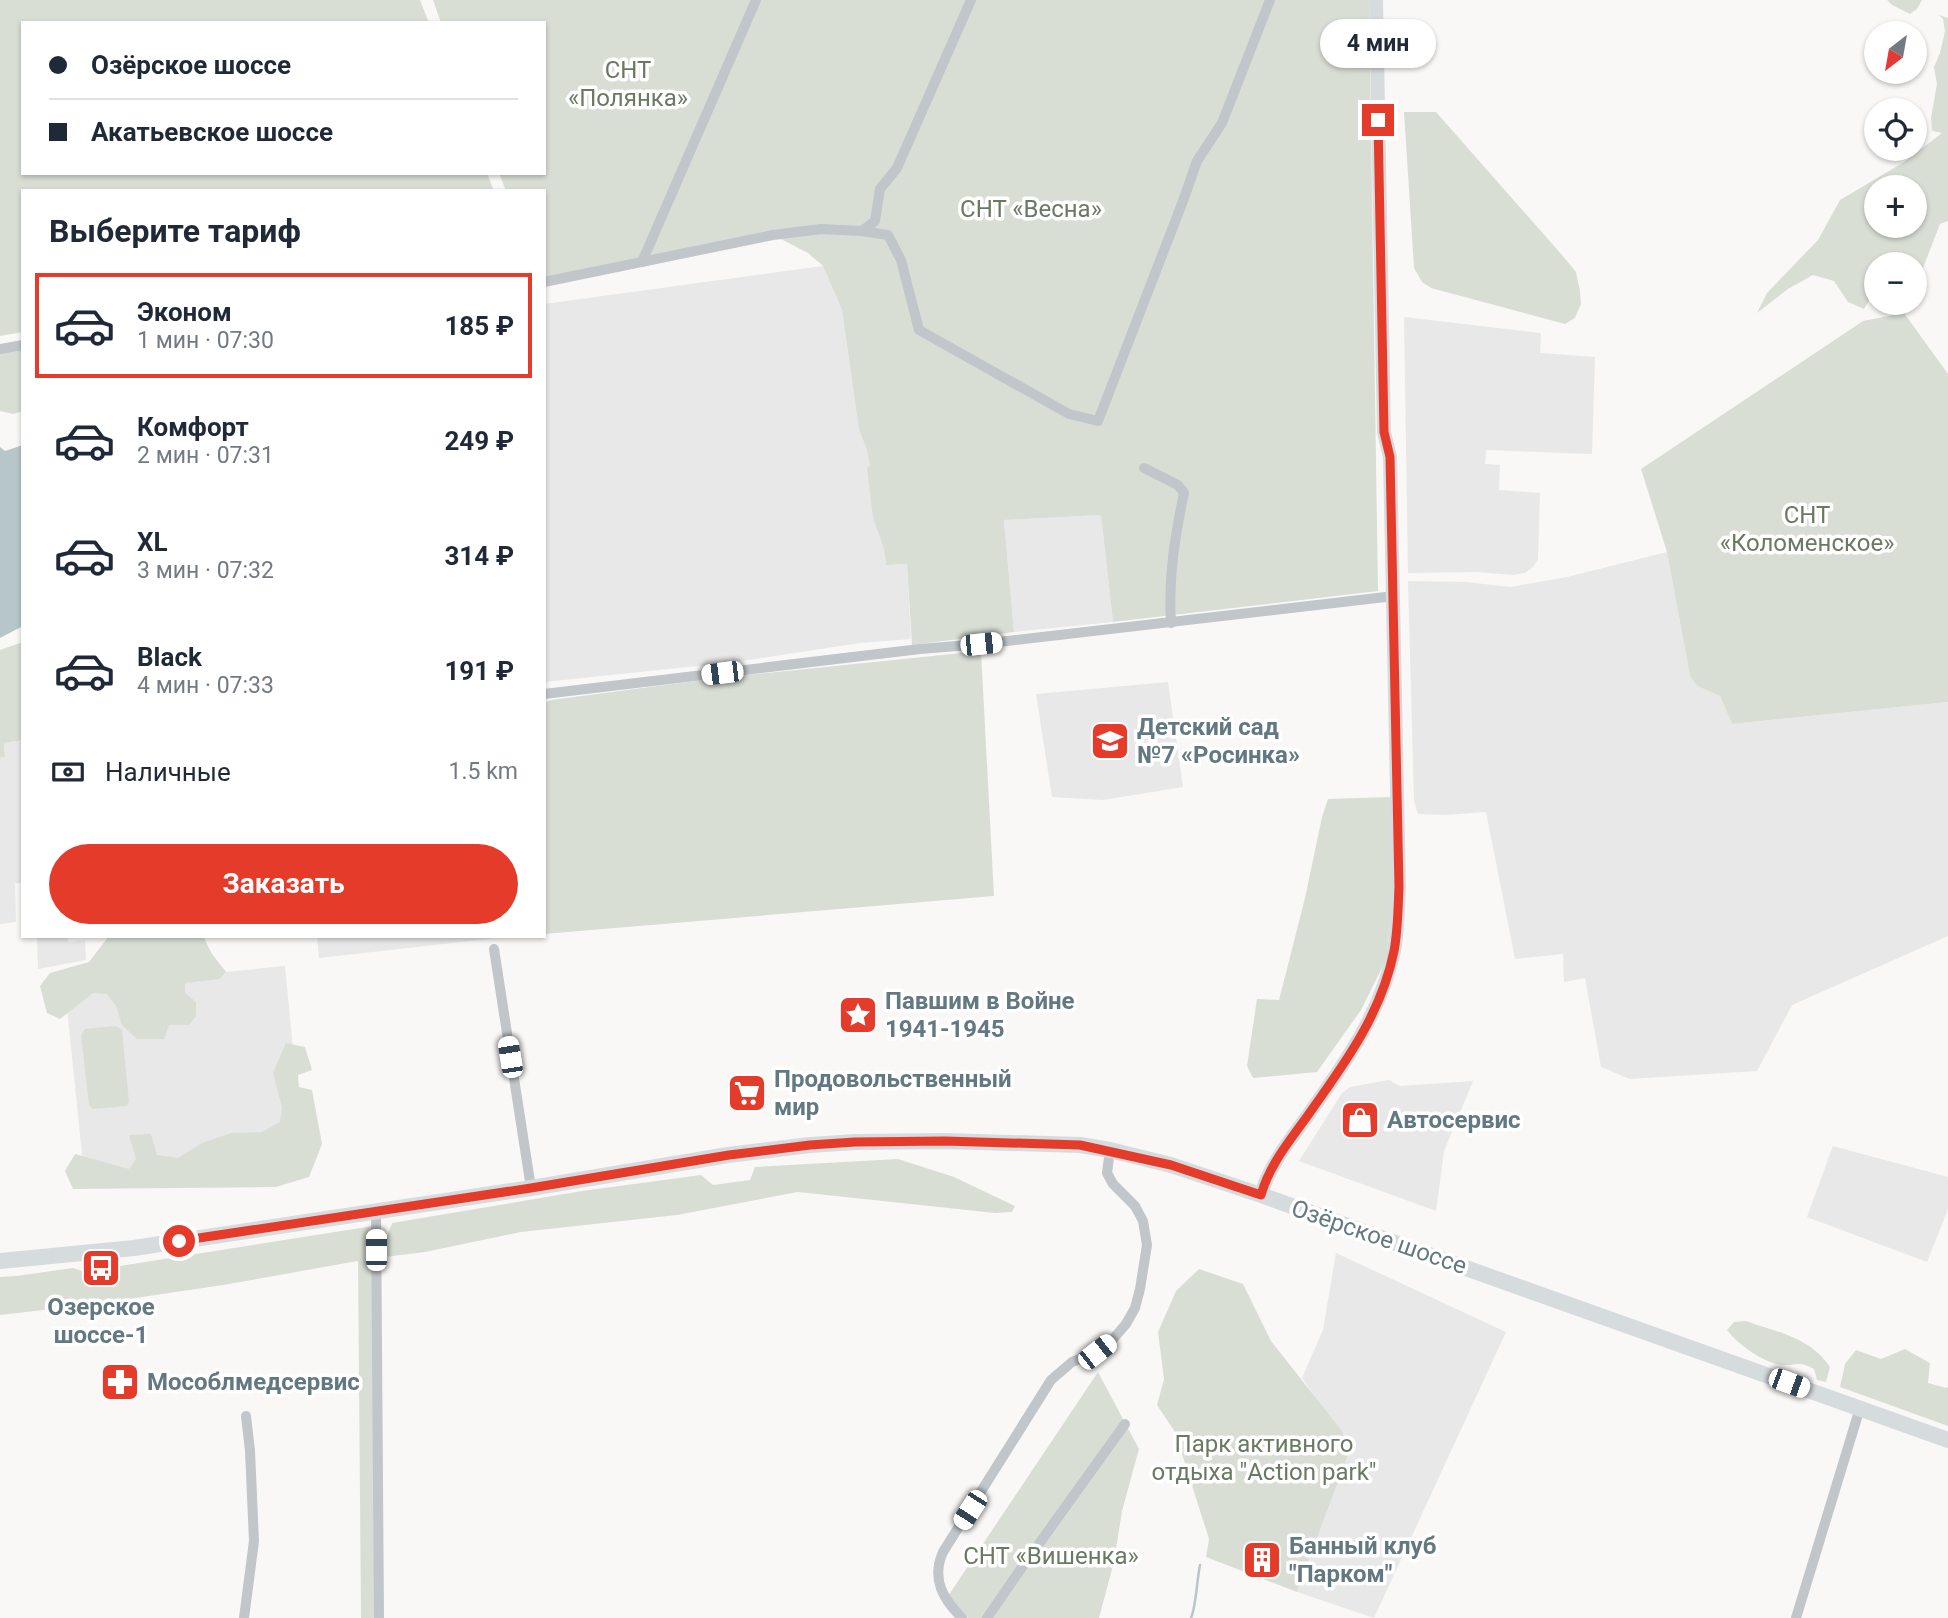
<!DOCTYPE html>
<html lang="ru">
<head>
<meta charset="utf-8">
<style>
	body { margin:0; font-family:Roboto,sans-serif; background:#f6f6f7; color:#1f2937; height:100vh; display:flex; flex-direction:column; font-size:26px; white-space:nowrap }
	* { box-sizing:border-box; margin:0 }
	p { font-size:23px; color:#747a83 }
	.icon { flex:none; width:38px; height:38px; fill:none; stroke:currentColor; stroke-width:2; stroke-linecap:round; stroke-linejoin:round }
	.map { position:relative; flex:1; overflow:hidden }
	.panel { position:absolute; left:21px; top:189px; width:525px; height:749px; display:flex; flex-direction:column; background:#fff; border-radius:0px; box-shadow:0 2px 5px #0004 }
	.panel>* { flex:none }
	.banner { position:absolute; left:21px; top:21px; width:525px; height:154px; border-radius:0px; box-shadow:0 2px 5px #0004; display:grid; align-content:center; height:154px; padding:0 28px; background:#fff }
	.needle { width:46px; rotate:211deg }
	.buttons { position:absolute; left:1864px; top:21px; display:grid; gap:14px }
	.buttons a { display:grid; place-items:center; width:63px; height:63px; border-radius:50%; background:#fff; box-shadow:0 2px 5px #0004; font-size:35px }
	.end { position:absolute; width:32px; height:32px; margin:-16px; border:9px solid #e53b2a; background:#fff; box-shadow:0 0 0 4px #fff }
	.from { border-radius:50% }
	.bubble { position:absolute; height:49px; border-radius:24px; background:#fff; box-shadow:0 2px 5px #0004; font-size:23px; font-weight:700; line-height:49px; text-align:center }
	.car { position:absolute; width:21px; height:42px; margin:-21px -10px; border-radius:9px; box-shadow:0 0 5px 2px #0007; background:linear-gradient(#fff 24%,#345 0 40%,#fff 0 76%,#345 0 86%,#fff 0) }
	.banner b { display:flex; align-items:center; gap:24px; height:66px; font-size:26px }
	.banner b+b { border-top:2px solid #e0e1e3 }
	.banner i { width:18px; height:18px; background:#1f2937 }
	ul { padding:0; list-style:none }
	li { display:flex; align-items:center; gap:21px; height:105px; margin:0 14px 10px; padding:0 14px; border:4px solid transparent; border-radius:0px }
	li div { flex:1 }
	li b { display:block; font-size:26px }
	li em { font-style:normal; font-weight:700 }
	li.active { border-color:#e53b2a }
	li>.icon { width:63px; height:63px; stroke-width:1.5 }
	h2 { padding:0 28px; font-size:32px; line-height:84px }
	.pay { display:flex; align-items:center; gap:18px; height:77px; padding:0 28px; font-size:26px }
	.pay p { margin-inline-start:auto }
	.primary-button { display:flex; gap:14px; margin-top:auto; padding:14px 28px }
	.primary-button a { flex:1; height:80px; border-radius:42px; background:#e53b2a; color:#fff; font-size:28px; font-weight:700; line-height:80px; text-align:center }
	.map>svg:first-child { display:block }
	.built { fill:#e7e8e7 }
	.green { fill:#d9ded5; fill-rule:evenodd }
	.water { fill:#b7c7c9 }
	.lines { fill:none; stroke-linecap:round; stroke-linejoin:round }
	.stream { stroke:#b7c7c9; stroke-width:2.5 }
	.minor { stroke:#c0c6c9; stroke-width:10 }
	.secondary { stroke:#d6dbde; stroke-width:14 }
	.primary { stroke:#d6dbde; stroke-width:16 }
	.route { stroke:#e53b2a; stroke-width:9 }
	.labels { text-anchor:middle; stroke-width:7; stroke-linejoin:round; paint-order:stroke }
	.park-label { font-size:24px; fill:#6a7a62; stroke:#fff }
	.poi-label { font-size:24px; font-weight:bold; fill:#637982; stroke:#fff; text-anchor:start }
	.street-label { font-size:24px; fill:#637982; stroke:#fff }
</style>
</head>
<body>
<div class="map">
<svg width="1948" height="1618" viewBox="0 0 1948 1618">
	<rect width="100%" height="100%" fill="#f9f8f6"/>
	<g class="built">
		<path d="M823 266 842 310 859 430 867 450 870 466 873 518 884 549 886 565 907 564 911 639 860 643 735 662 544 682V304Z"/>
		<path d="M1404 317 1541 333 1540 353 1595 357 1592 454 1486 450 1485 464 1500 465 1499 490 1540 493 1538 559 1533 567 1525 573 1513 575 1477 572 1408 573Z"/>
		<path d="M1101 515 1113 622 1014 632 1004 520Z"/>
		<path d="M1667 552 1690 676 1697 686 1720 696 1732 724 1948 702V936L1792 1005 1757 1071 1630 1079 1601 1067 1585 978 1564 982 1563 954 1515 959 1486 812 1444 815 1418 814 1414 801 1408 581 1466 582 1510 587 1567 577Z"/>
		<path d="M1168 682 1183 787 1103 800 1052 797 1036 694Z"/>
		<path d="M23 740V883H15L16 922 0 924V758L5 757 4 743Z"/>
		<path d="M37 936H68V942L85 940 86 960 38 969Z"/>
		<path d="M317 936H506V937L319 958Z"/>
		<path d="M285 966 303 1152 84 1174 65 988Z"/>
		<path d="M1389 1080 1400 1086 1473 1081 1444 1151 1436 1211 1299 1161 1342 1093 1350 1087Z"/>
		<path d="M1833 1146 1948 1177V1209L1927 1262 1807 1217Z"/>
		<path d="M1336 1253 1506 1332 1374 1618 1297 1592 1348 1455 1318 1401 1302 1378 1323 1330Z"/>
	</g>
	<g class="green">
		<path d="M0 0H420L429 23H23V173H487L494 191H23V332L0 336Z"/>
		<path d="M433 0H1369L1378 591 1113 622 1101 515 1004 520 1014 632 912 645 907 564 886 565 884 549 873 518 867 468 870 466 867 450 859 430 842 310 823 266 808 253 773 235 547 281 544 275V191H506L499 173H544V23H441Z"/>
		<path d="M1887 0H1922L1917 9 1910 14 1892 5Z"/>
		<path d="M1939 15 1948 18V221L1940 224 1923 268 1894 257 1890 264H1876V289L1864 309 1848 302 1834 281 1813 275 1788 289 1757 313 1767 293 1818 240 1840 200 1904 162 1942 133 1932 131 1931 118 1937 84 1934 67 1940 53 1945 31 1943 19ZM1876 187H1914V226H1876Z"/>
		<path d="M1404 112H1436L1562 255 1576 272 1580 291 1581 304 1575 318 1565 324 1431 288 1422 282 1414 268Z"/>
		<path d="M1904 313 1948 374V702L1732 724 1720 696 1697 686 1690 676 1667 552 1641 469 1863 321Z"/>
		<path d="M23 348V411L13 414 0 411V351Z"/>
		<path d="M23 642V740L4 743 5 757 0 758V650Z"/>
		<path d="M981 651 994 896 544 934V703L551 700 718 678Z"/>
		<path d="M1391 797 1393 900 1386 960 1361 1010 1317 1072 1253 1078 1247 1066 1257 999 1279 1000 1305 898 1322 817 1328 799Z"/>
		<path d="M109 936H203L212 954 226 972 219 979 185 983V993L196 1002V1016L189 1025H169L164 1039H137L122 1025 116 1006 107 994 93 993 60 1019 47 1013 40 986 50 973 89 962Z"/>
		<path d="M116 1026 122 1030 129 1102 127 1106 93 1109 89 1105 81 1035 85 1029Z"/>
		<path d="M286 1043 305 1047 312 1070 298 1075 299 1087 312 1090 322 1144 309 1177 276 1187 73 1189 65 1171 75 1154 129 1169 136 1159 129 1135 151 1134 157 1155 178 1158 202 1143 232 1133 262 1132 280 1122 282 1107 273 1073Z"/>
		<path d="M898 1159 954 1177 1015 1206 1012 1212 995 1213 798 1192 677 1215 521 1232 425 1252 384 1257 386 1239 392 1223 582 1191 701 1175 713 1185 750 1180 755 1167Z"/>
		<path d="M373 1226 376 1618H361L358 1261 223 1285 95 1304 0 1315V1277L16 1276 73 1268 92 1274 104 1272 120 1266Z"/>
		<path d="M1199 1269 1243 1284 1271 1341 1342 1431 1348 1455 1297 1592 1206 1557 1209 1539 1175 1432 1157 1405 1164 1379 1158 1332 1176 1291Z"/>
		<path d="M1746 1321C1777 1332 1811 1338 1830 1367L1826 1382 1817 1380 1814 1369C1798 1360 1797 1366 1782 1365 1764 1363 1737 1344 1727 1330L1734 1322Z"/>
		<path d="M1905 1349 1930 1363 1928 1383 1946 1388 1948 1387V1426L1840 1387 1845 1364 1856 1350 1881 1359Z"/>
		<path d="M1098 1372 1139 1449 1122 1511 1114 1562 1099 1618H968L946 1599Z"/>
	</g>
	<path class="water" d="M23 445V626L0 638V447L5 451Z"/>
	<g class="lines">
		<path class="stream" d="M1191 1618C1196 1607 1197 1579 1200 1565"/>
		<g class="minor">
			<path d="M862 231 875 221 880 189 897 168 971 0"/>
			<path d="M642 262 756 0"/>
			<path d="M544 282 773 235 821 229 862 231 888 235 901 260 919 330 1069 414 1098 421 1183 201 1197 161 1222 123 1270 0"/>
			<path d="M0 349 23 345"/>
			<path d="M1144 468 1178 485 1184 493C1175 536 1168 578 1171 623"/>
			<path d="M544 694 920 649 981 644 1394 596"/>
			<path d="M494 949 531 1188"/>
			<path d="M376 1211 379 1618"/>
			<path d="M244 1618 254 1541 250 1451 246 1416"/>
			<path d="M962 1618C943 1599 931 1579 943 1552L1051 1380 1072 1362 1097 1352 1113 1339 1126 1324 1135 1308 1140 1289 1147 1245 1143 1221 1135 1206 1113 1184 1107 1173 1110 1150"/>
			<path d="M987 1618 1018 1573 1125 1424"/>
			<path d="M1796 1618 1860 1408"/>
		</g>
		<path class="secondary" d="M1261 1195C1270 1162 1294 1136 1313 1108 1348 1059 1381 1011 1394 951 1398 930 1398 908 1399 886L1390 457 1384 432 1376 0"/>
		<path class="primary" d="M0 1261 134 1248 531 1188 728 1155 810 1145 855 1142 945 1141 1080 1145 1110 1150 1171 1165 1261 1195 1948 1440"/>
	</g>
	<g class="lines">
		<path class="route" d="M179 1241 531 1188 729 1155 810 1145 855 1142 945 1141 1080 1145 1171 1165 1261 1195C1270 1162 1294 1136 1313 1108 1348 1059 1382 1011 1394 951 1398 930 1398 908 1399 887L1390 457 1384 432 1378 120"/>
	</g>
	<defs>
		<g id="school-square" transform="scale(2.0125)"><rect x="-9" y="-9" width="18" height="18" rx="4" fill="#e53b2a" stroke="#fff"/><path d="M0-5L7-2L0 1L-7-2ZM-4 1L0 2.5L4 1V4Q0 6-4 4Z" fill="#fff"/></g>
		<g id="sight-square" transform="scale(2.0125)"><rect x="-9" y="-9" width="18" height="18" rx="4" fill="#e53b2a" stroke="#fff"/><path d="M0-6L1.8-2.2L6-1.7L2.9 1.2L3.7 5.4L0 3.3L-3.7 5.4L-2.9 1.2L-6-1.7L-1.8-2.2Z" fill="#fff"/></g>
		<g id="supermarket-square" transform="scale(2.0125)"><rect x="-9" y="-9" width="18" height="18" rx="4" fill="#e53b2a" stroke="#fff"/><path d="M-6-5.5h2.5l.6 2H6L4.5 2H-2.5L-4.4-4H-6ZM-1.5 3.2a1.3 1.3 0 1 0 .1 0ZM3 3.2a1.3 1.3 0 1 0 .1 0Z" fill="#fff"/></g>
		<g id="shop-square" transform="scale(2.0125)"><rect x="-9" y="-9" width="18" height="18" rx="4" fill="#e53b2a" stroke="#fff"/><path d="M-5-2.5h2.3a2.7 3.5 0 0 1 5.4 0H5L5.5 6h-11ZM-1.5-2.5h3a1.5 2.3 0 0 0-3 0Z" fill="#fff"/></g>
		<g id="bus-square" transform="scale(2.0125)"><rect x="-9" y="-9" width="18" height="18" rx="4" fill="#e53b2a" stroke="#fff"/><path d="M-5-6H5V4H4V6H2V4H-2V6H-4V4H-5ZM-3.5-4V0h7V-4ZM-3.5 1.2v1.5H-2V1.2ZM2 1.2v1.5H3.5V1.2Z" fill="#fff"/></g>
		<g id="pharmacy-square" transform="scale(2.0125)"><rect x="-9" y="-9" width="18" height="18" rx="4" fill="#e53b2a" stroke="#fff"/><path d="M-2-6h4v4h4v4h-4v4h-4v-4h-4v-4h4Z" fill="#fff"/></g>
		<g id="building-square" transform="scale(2.0125)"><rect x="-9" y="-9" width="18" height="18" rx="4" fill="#e53b2a" stroke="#fff"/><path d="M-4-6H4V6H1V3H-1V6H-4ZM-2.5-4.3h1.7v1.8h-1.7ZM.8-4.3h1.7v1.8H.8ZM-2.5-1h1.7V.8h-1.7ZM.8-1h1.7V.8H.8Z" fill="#fff"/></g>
	</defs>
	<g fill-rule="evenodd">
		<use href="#school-square" x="1110" y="741"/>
		<use href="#sight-square" x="858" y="1015"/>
		<use href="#supermarket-square" x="747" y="1093"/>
		<use href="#shop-square" x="1360" y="1120"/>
		<use href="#bus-square" x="101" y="1268"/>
		<use href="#pharmacy-square" x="120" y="1382"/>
		<use href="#building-square" x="1262" y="1560"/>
	</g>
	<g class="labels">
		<g class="park-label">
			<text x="628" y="78">СНТ<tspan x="628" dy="28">«Полянка»</tspan></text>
			<text x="1031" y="217">СНТ «Весна»</text>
			<text x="1807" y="523">СНТ<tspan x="1807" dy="28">«Коломенское»</tspan></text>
			<text x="1264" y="1452">Парк активного<tspan x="1264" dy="28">отдыха "Action park"</tspan></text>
			<text x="1051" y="1564">СНТ «Вишенка»</text>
		</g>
		<g class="poi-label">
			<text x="1137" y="735">Детский сад<tspan x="1137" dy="28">№7 «Росинка»</tspan></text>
			<text x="885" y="1009">Павшим в Войне<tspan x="885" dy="28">1941-1945</tspan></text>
			<text x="774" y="1087">Продовольственный<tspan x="774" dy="28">мир</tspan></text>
			<text x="1387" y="1128">Автосервис</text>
			<text x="101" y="1315" text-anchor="middle">Озерское<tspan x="101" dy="28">шоссе-1</tspan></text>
			<text x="147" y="1390">Мособлмедсервис</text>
			<text x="1289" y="1554">Банный клуб<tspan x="1289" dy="28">"Парком"</tspan></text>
		</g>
		<g class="street-label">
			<text transform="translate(1379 1237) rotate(19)" y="8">Озёрское шоссе</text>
		</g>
	</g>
</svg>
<div class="buttons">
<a><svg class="needle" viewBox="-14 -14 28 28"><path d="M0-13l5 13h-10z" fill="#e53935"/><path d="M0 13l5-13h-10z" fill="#747a83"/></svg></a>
<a><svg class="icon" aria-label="locate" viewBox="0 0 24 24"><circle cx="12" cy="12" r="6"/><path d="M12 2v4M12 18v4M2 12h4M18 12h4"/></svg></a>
<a>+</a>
<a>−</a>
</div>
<i class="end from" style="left:179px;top:1241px"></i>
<i class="end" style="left:1378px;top:120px"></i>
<div class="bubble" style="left:1320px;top:19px;width:116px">4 мин</div>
<i class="car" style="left:981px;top:644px;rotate:84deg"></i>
<i class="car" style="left:722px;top:673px;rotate:263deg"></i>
<i class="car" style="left:510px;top:1057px;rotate:351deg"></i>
<i class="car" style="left:376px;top:1250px;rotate:0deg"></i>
<i class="car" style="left:1097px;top:1352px;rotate:52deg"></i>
<i class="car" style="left:1789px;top:1383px;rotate:110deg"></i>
<i class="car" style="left:970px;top:1510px;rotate:213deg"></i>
<div class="banner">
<b><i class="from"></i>Озёрское шоссе</b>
<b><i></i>Акатьевское шоссе</b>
</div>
<section class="panel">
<h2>Выберите тариф</h2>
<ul>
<li class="active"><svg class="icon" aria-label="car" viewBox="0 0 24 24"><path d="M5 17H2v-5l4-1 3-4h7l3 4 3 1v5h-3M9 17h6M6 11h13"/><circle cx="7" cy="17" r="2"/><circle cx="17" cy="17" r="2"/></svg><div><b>Эконом</b><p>1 мин · 07:30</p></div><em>185 ₽</em></li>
<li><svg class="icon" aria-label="car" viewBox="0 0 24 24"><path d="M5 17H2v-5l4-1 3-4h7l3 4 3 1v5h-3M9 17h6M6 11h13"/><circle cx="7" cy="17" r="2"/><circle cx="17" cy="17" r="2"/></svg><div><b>Комфорт</b><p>2 мин · 07:31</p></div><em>249 ₽</em></li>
<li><svg class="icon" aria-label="car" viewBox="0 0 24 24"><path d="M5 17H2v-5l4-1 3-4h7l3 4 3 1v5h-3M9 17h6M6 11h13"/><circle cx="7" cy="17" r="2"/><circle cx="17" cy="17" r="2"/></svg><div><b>XL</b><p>3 мин · 07:32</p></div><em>314 ₽</em></li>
<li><svg class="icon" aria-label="car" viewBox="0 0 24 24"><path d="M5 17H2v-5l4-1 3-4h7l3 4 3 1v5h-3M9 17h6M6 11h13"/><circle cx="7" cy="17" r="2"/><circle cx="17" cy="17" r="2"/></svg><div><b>Black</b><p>4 мин · 07:33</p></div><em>191 ₽</em></li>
</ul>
<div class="pay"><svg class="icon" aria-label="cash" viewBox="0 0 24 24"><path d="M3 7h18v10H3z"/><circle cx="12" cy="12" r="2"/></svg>Наличные<p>1.5 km</p></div>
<div class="primary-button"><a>Заказать</a></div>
</section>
</div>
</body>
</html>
